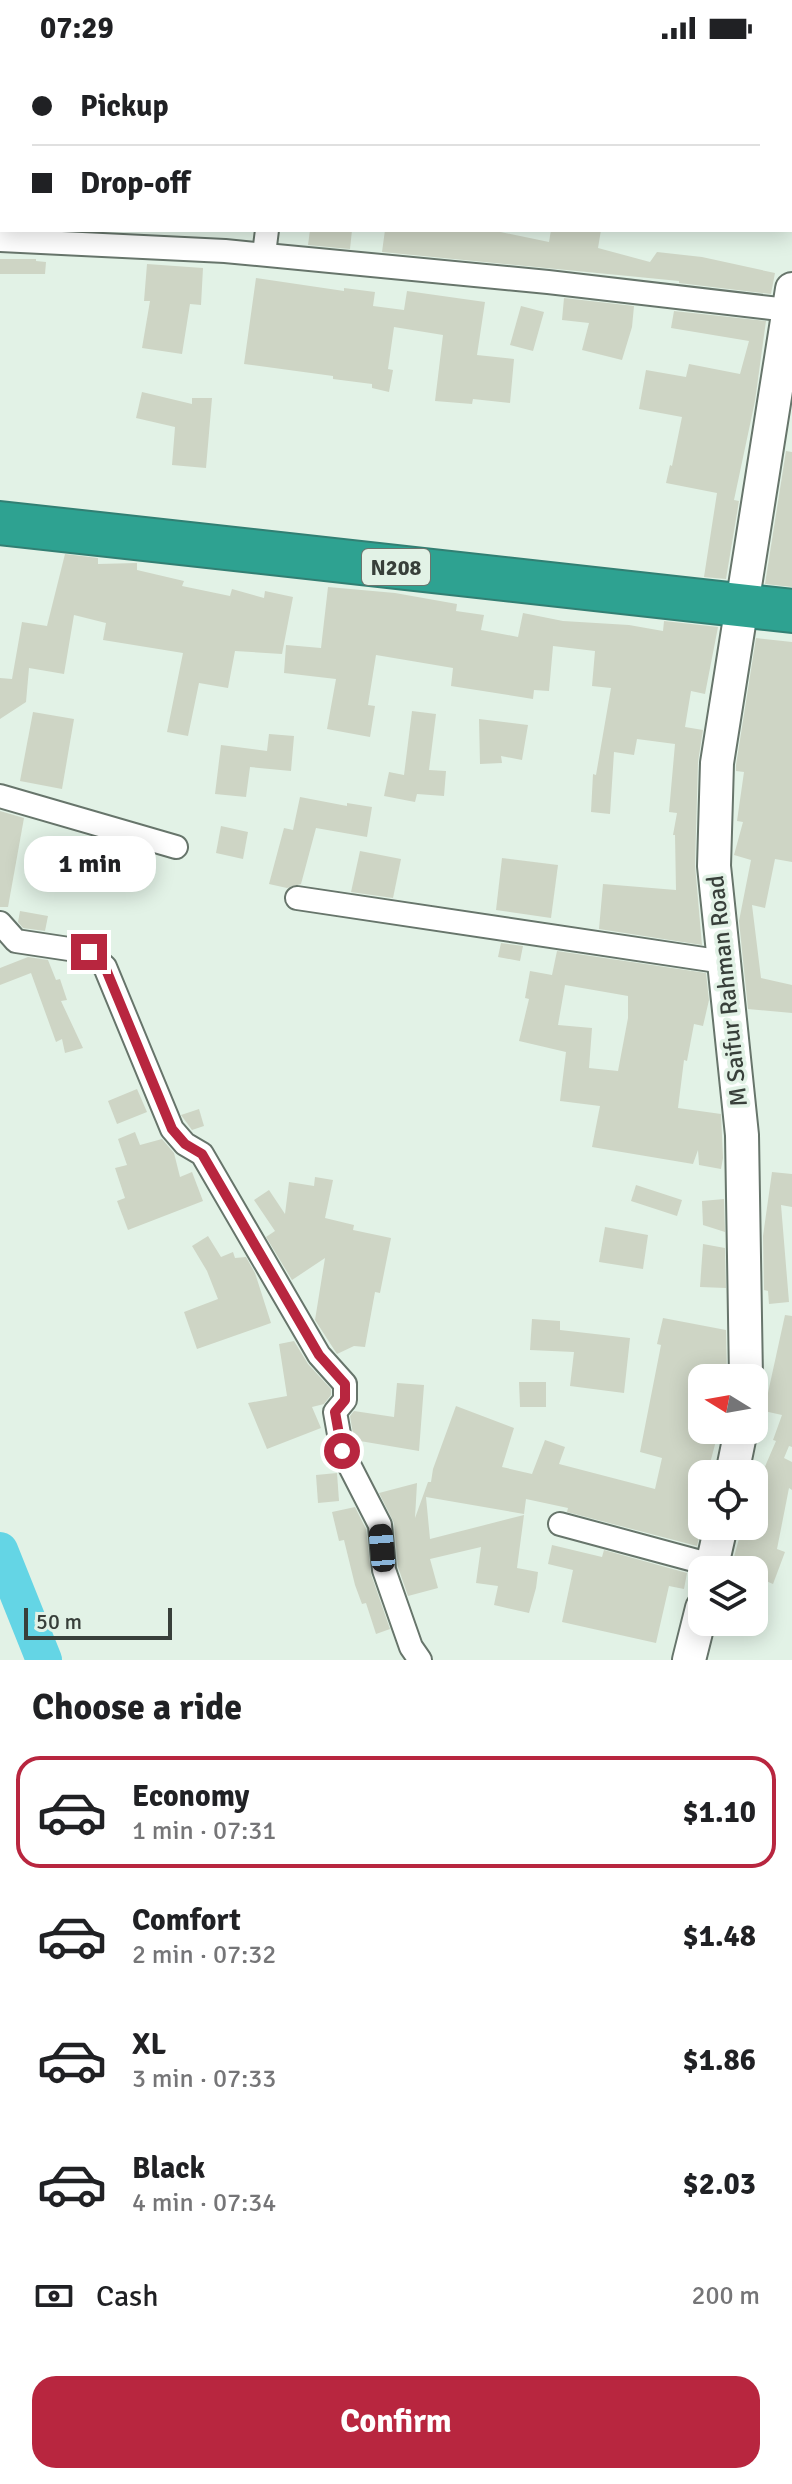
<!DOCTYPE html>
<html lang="en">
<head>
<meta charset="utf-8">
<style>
	body { margin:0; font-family:Signika,sans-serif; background:#f6f6f6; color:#202124; height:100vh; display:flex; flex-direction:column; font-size:30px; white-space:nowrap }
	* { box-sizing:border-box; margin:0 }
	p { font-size:26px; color:#757577 }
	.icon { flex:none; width:44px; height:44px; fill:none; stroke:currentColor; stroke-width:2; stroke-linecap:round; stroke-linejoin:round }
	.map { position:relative; height:1604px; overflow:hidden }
	.panel { display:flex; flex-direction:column; background:#fff; flex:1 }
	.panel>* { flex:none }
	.hud { position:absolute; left:0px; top:0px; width:792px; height:176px; box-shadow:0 4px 20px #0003; display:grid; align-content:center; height:176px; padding:0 32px; background:#fff }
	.needle { width:52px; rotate:281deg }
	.controls { position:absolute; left:688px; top:1308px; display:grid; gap:16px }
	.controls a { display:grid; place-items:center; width:80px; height:80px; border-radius:16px; background:#fff; box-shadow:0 4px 20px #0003; font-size:40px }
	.scale { position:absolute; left:24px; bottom:20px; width:148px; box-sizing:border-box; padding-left:8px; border:4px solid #383f3a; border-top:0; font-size:22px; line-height:28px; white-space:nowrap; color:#383f3a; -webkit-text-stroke:6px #e2f2e6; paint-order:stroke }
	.end { position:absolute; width:36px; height:36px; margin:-18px; border:10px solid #b8263f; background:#fff; box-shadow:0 0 0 4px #fff }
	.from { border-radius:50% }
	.bubble { position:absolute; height:56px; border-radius:24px; background:#fff; box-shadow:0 4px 20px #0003; font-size:26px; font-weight:700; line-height:56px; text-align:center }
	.car { position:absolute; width:24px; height:48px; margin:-24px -12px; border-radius:10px; box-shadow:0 0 6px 2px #0007; background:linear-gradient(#222 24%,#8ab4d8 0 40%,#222 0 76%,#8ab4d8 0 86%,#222 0) }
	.hud b { display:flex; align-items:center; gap:28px; height:76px; font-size:30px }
	.hud b+b { border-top:2px solid #e0e0e0 }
	.hud i { width:20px; height:20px; background:#202124 }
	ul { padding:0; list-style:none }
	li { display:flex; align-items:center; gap:24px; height:112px; margin:0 16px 12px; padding:0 16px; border:4px solid transparent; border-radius:24px }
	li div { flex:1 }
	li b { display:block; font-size:30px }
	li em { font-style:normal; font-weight:700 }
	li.selected { border-color:#b8263f }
	li>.icon { width:72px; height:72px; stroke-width:1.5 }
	h2 { padding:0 32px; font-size:36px; line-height:96px }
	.pay { display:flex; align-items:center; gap:20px; height:88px; padding:0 32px; font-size:30px }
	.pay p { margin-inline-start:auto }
	.action { display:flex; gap:16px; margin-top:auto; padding:16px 32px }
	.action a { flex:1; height:92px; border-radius:24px; background:#b8263f; color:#fff; font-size:32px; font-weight:700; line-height:92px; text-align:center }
	.status { display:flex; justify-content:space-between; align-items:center; height:56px; padding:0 40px; background:#fff; direction:ltr }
	.status svg { height:22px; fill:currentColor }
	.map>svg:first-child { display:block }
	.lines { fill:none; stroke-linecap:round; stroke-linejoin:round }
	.river { stroke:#64d5e5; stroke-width:36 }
	.building { fill:#ced5c5; fill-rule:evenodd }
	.street-casing { stroke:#67756b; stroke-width:26 }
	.secondary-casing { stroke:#67756b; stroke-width:36 }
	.highway-casing { stroke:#327f73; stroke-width:46 }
	.street { stroke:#fff; stroke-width:22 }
	.secondary { stroke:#fff; stroke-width:32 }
	.highway { stroke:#2ea291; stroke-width:42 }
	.route { stroke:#b8263f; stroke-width:10 }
	.labels { text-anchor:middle; stroke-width:7; stroke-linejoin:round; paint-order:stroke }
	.shield { fill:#e2f2e6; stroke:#6b756e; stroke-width:2 }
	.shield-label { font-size:22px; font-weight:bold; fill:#383f3a }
	.street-label { font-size:24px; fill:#383f3a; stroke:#e2f2e6 }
</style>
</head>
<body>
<div class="status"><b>07:29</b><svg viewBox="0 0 49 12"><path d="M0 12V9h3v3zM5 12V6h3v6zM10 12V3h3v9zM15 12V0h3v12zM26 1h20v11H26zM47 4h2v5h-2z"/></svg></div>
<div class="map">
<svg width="792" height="1604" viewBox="0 0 792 1604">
	<rect width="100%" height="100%" fill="#e2f2e6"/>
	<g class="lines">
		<path class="river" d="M0 1494 44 1604"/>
	</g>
	<g class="building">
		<path d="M310 174H352L350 193 308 189Z"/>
		<path d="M385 174H491L549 186 551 174H601L598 192 650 206 657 196 702 201 775 217 771 238 679 227V225L382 196Z"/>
		<path d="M0 203H36V205L46 206 45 218H0Z"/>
		<path d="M147 208 203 212 201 249 190 248 182 298 142 292 150 245H144Z"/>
		<path d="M256 222 344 235V232L375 236 373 250 404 254 407 235 485 246 477 299 514 303 510 347 473 343 472 348 435 345 443 279 394 271 388 313 393 314 389 336 372 332V328L333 323V320L244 308Z"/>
		<path d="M564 242 634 250 632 271 622 304 582 294 589 267 562 264Z"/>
		<path d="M521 250 544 256 533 295 510 289Z"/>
		<path d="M674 255 766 265 755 345 734 444 739 445 726 523 704 521 717 437 666 427 670 409 672 410 682 361 639 353 646 314 686 321 689 308 740 318 749 285 671 272Z"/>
		<path d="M142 336 192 348V342H212L206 412 172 409 175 371 136 362Z"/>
		<path d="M786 395 792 396V531L765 528Z"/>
		<path d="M65 498 98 502V508L137 507V514L184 525 182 530 230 540 232 533 264 542 265 535 293 541 282 598 235 595 228 632 199 627 188 680 167 676 183 597 103 584 106 567 74 559 64 618 29 612 26 646 0 663V622L12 623 22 566 47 570Z"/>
		<path d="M328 531 395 537 457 548 456 555 484 559 481 574 518 581 523 557 563 565 629 569 663 575 664 565 718 571 705 638 691 635 685 671 703 674 698 706 695 809 702 889 599 873 603 828 676 834 675 779H673L677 757 669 756 675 688 637 683 634 699 614 696 610 758 591 756 593 718 596 719 611 632 592 630 595 595 553 590 549 635 534 634 533 643 451 630 453 612 376 599 368 649 375 650 370 681 327 673 336 623 284 617 286 589 321 592Z"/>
		<path d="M756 582 792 586V806L775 803 765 852 752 849 761 922 792 929V957L748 953 739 865 751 804 734 799 743 766 737 765 744 716 736 715V709Z"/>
		<path d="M412 655 436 658 429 714 446 715 444 740 417 738 415 746 384 740 389 716 404 719Z"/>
		<path d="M33 656 74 663 62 733 20 725Z"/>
		<path d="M479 663 528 669 522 704 501 700 502 707 480 708Z"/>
		<path d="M269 678 294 680 291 715 250 711 246 741 215 738 221 689 267 695Z"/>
		<path d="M300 741 347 750V747L372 751 367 781 316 772 301 828 287 832 269 828 284 772 293 774Z"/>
		<path d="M0 755 24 762 8 851H0Z"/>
		<path d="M221 770 248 776 243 803 216 797Z"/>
		<path d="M360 795 401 803 393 842 351 836Z"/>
		<path d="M502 802 558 809 551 862 496 854Z"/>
		<path d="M20 855 48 860 45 875 23 872 18 866Z"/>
		<path d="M501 887 523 890 520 905 498 901Z"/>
		<path d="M557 895 706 917 709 944 703 970 694 968 687 1005 684 1004 678 1052 721 1058 723 1102 721 1113 699 1109 698 1094 693 1108 592 1091 600 1050 560 1045 566 996 519 985 529 943 525 942 530 915 552 919ZM565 929 628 940V962L618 1015 589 1012 592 972 558 969Z"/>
		<path d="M28 901 48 904 56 924 60 923 67 944 61 945 83 992 65 997 62 983 56 986 31 917 0 929V912Z"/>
		<path d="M137 1033 147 1056 117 1068 108 1045Z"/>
		<path d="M199 1053 204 1070 192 1074 181 1059Z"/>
		<path d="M135 1076 140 1089 162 1083 174 1097 180 1121 192 1116 203 1145 128 1174 117 1145 125 1142 115 1112 127 1109 118 1083Z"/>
		<path d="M772 1116 792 1118V1151L781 1149 789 1246 769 1248 768 1235 764 1234 763 1180Z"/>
		<path d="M315 1121 333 1124 325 1162 354 1169 353 1174 391 1182 380 1237 375 1236 365 1291 354 1290 337 1298 315 1264 325 1202 292 1224 266 1181 275 1175 254 1144 269 1134 285 1158 289 1126 314 1130Z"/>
		<path d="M636 1129 682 1144 677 1160 631 1145Z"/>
		<path d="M724 1143 725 1176 703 1169 702 1145Z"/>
		<path d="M605 1171 648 1179 643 1213 599 1206Z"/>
		<path d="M208 1180 221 1201 233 1196 235 1202 246 1201 255 1217 271 1267 197 1293 184 1256 218 1243 207 1215 192 1190Z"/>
		<path d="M703 1188 725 1192 726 1232 700 1231Z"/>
		<path d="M785 1259 792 1260V1391L789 1390 784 1402 792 1406V1434L789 1432 777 1493 785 1496 773 1528 754 1520V1514L731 1512 740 1479 754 1484V1436L776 1385 773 1384 782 1359 764 1355Z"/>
		<path d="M663 1262 726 1274 727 1322H702V1374L718 1377 708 1415 702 1413V1468L697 1490 567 1456 568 1452 526 1443 524 1458 426 1441 430 1483 524 1459 517 1512 538 1516 536 1532 529 1557 494 1549 498 1530 476 1527 481 1491 430 1503 438 1532 408 1540 398 1511 394 1467 379 1437 417 1427 415 1462 428 1426H431L433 1413 456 1350 514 1372 502 1411 532 1418 545 1384 565 1391 559 1408 655 1433 662 1402 640 1396 661 1289 657 1288Z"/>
		<path d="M532 1263 560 1265V1274L630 1282 624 1337 570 1330 574 1296 530 1294Z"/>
		<path d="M294 1285 308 1308 331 1333V1339L324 1348 312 1351 321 1372 267 1393 248 1347 287 1340 279 1288Z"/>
		<path d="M519 1326H546V1351H520Z"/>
		<path d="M397 1327 424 1329 419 1395 354 1384 350 1360 354 1355 394 1361Z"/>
		<path d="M337 1417 339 1445 318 1447 316 1419Z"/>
		<path d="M355 1451 366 1473 371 1518 390 1573 376 1578 366 1547 362 1548 355 1529 344 1484 339 1485 332 1456Z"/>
		<path d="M552 1489 602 1501 604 1494 687 1517 684 1533 669 1530 656 1587 562 1566 573 1514 548 1508Z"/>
	</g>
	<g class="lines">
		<g class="street-casing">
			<g id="street">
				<path d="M105 2 106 0"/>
				<path d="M291 2 292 0"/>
				<path d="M0 184 225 195 548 226 788 254"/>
				<path d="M264 198 267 174"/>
				<path d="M0 740 176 791"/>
				<path d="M297 842 724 906"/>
				<path d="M0 867 16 885 89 896 105 911 172 1073 185 1088 202 1098 319 1299 345 1328V1344L335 1356 342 1395 380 1469 384 1514 411 1591 420 1604"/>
				<path d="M560 1468 712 1509"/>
			</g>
		</g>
		<g class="secondary-casing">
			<g id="secondary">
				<path d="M746 1322 742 1079 714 810 717 707 792 233"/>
				<path d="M732 1418 741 1374"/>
				<path d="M711 1514 721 1470"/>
				<path d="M689 1604 702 1552"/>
			</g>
		</g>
		<g class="highway-casing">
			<path id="highway" d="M0 467 792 555"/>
		</g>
		<use href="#street" class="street"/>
		<use href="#secondary" class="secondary"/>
		<use href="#highway" class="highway"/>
	</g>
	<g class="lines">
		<path class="route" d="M89 896 105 911 172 1073 185 1088 202 1098 319 1299 345 1328V1344L335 1356 342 1395"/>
	</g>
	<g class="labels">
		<rect class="shield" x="362" y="493" width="68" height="36" rx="6"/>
		<g class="shield-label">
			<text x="396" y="519">N208</text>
		</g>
		<g class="street-label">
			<text transform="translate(727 935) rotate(-96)" y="8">M Saifur Rahman Road</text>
		</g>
	</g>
</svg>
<div class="controls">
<a><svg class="needle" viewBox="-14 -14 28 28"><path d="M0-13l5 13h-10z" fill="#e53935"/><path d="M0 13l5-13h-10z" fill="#757577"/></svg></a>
<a><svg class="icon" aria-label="locate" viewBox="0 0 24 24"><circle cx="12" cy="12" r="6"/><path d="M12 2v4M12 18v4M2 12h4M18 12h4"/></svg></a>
<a><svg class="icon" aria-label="layers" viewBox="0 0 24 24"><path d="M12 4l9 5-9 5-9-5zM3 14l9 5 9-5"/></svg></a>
</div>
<div class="scale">50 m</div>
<i class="end from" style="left:342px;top:1395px"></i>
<i class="end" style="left:89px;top:896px"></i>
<div class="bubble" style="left:24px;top:780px;width:132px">1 min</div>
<i class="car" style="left:382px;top:1492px;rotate:355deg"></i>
<div class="hud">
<b><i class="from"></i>Pickup</b>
<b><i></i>Drop-off</b>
</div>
</div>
<section class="panel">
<h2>Choose a ride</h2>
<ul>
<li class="selected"><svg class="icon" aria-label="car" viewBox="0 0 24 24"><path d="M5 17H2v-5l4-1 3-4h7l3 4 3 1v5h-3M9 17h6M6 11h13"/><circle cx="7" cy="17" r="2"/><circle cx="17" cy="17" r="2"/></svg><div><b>Economy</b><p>1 min · 07:31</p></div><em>$1.10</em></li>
<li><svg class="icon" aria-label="car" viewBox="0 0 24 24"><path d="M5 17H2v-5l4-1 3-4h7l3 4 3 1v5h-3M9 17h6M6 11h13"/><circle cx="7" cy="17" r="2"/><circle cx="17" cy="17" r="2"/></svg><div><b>Comfort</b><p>2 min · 07:32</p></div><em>$1.48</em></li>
<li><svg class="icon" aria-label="car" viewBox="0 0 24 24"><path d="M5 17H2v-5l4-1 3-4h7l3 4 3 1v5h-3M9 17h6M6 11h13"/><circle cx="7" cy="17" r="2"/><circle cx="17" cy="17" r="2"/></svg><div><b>XL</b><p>3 min · 07:33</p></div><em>$1.86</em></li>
<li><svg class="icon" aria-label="car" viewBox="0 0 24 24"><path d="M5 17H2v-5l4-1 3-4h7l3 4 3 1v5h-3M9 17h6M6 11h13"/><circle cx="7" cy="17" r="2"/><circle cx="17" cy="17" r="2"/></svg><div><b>Black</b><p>4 min · 07:34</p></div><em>$2.03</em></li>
</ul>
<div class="pay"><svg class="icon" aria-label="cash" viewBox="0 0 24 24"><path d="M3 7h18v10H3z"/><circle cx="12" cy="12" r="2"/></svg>Cash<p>200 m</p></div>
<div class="action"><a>Confirm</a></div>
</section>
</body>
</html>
